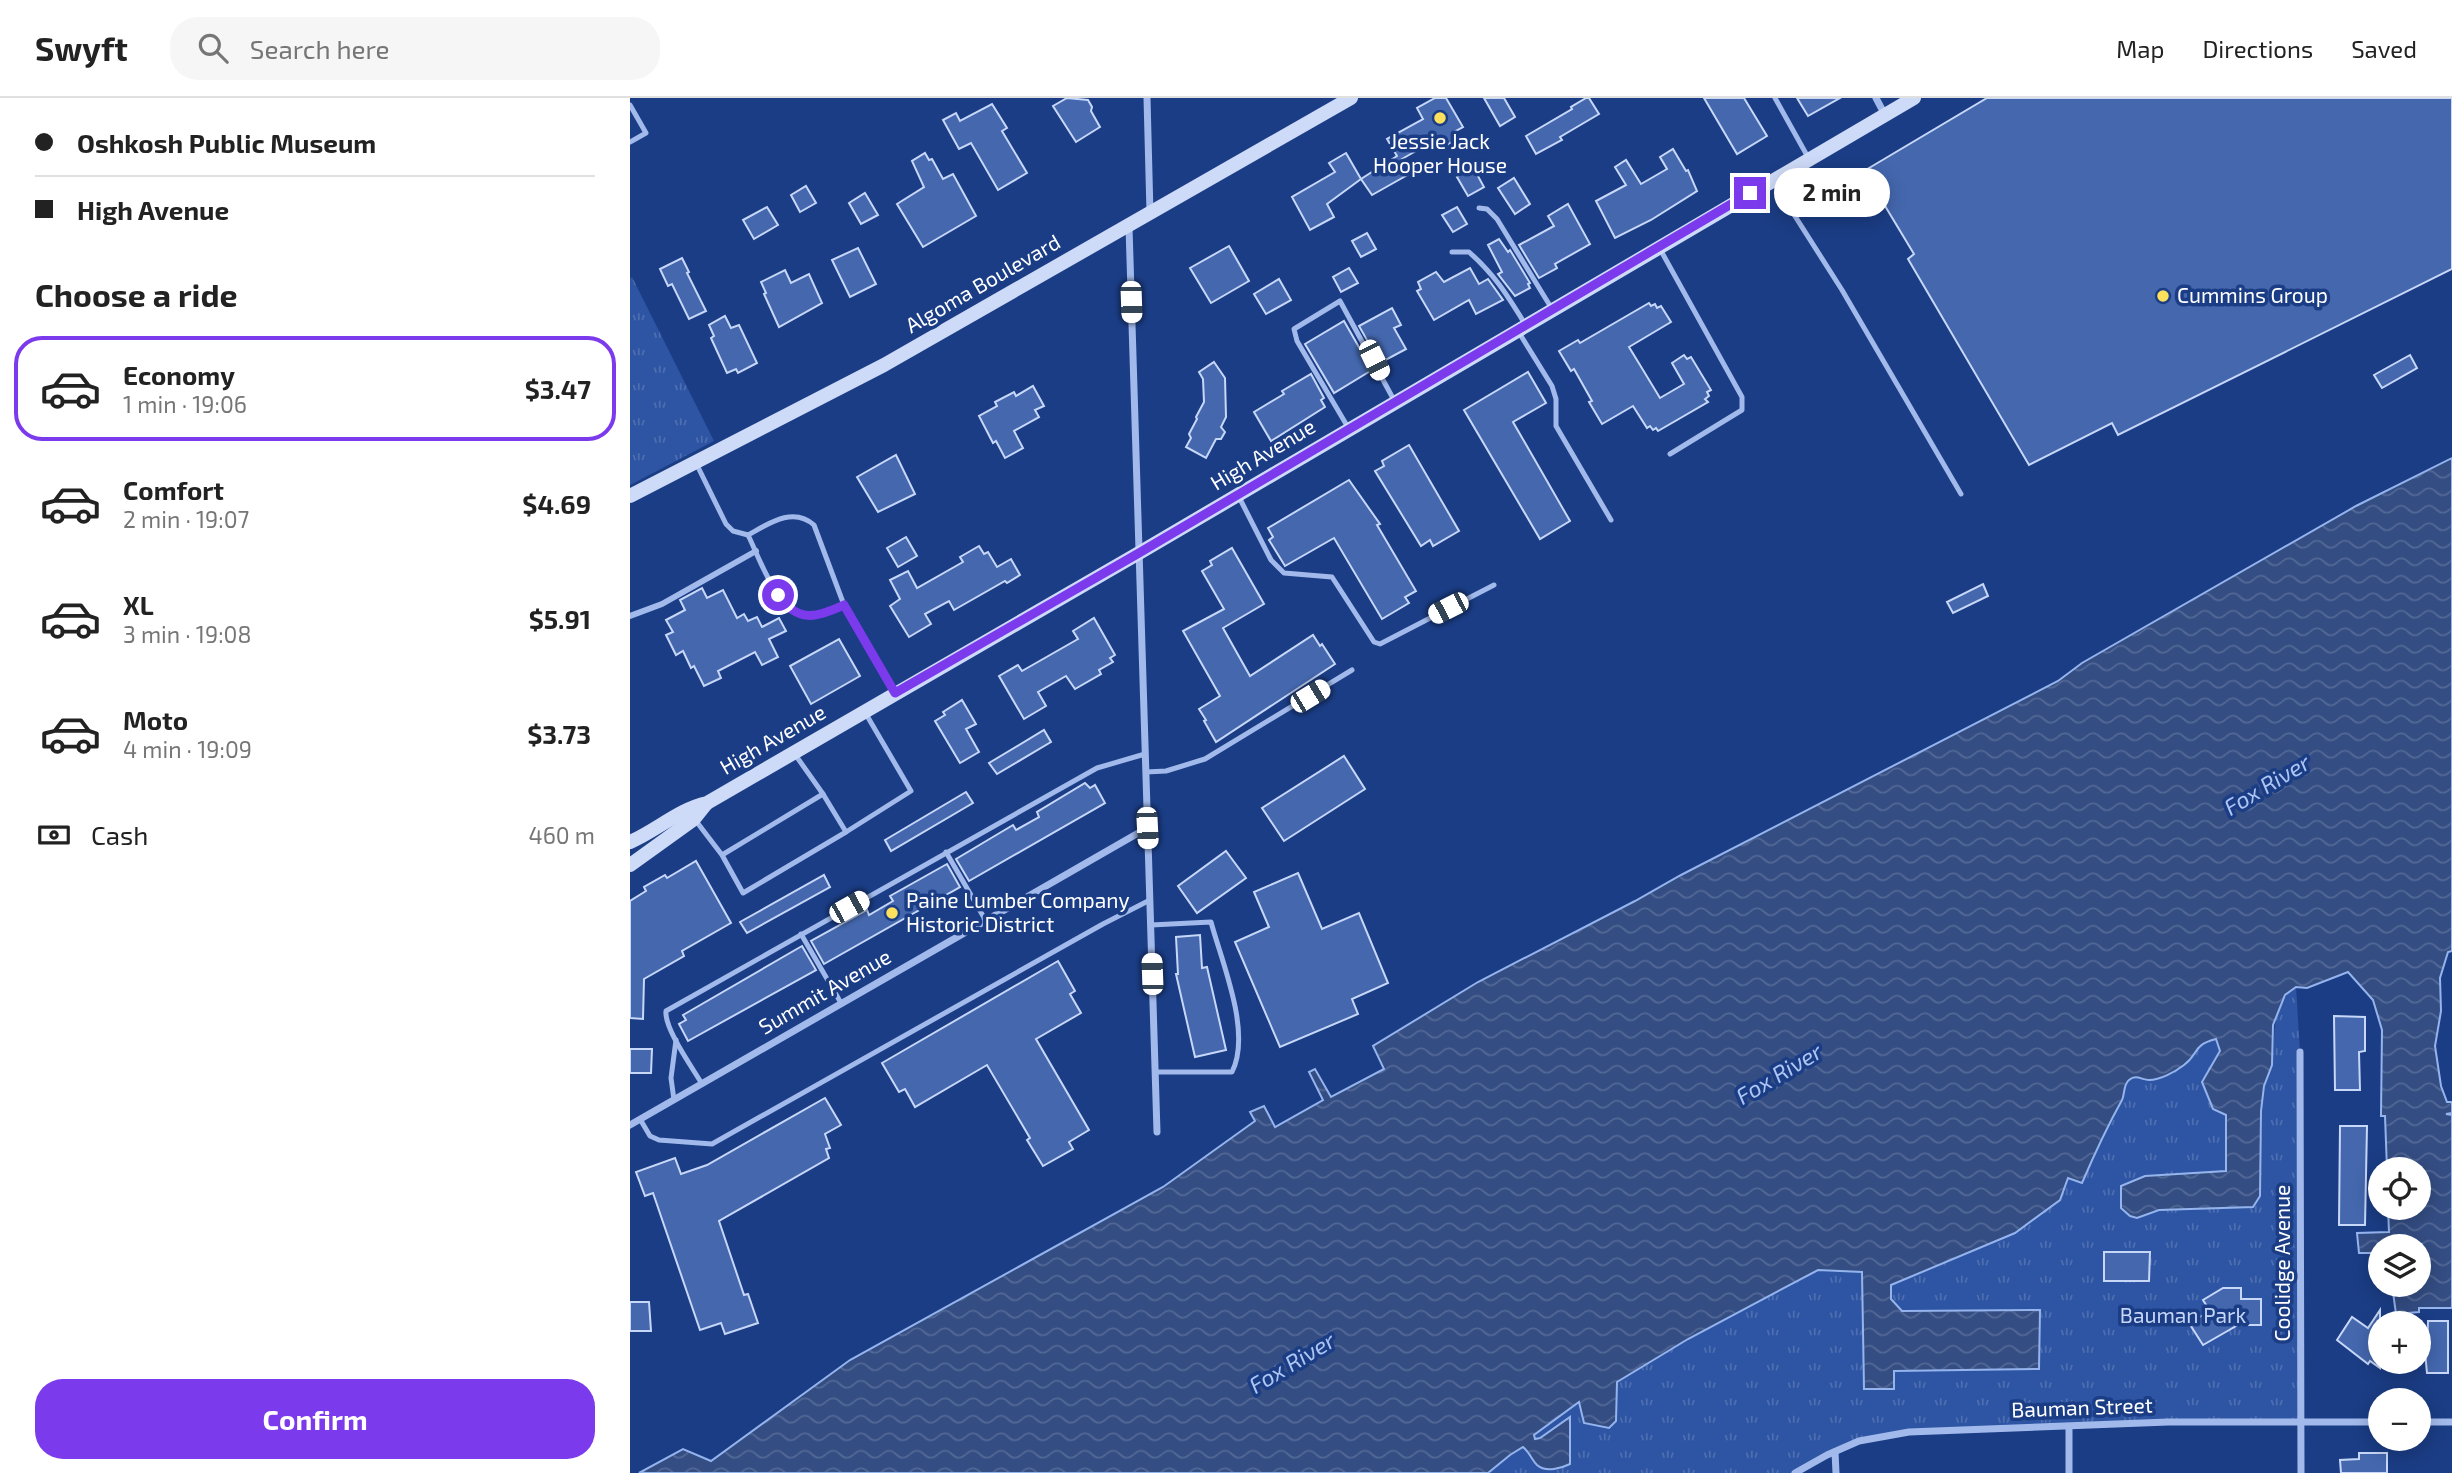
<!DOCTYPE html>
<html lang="en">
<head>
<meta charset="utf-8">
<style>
	body { margin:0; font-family:"Exo 2",sans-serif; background:#f6f6f6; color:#222; height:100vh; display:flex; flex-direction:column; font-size:26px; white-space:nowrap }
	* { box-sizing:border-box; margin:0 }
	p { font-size:23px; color:#767676 }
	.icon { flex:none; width:38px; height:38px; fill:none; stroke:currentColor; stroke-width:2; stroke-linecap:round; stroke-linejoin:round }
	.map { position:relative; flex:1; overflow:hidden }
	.sheet { display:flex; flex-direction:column; background:#fff; width:630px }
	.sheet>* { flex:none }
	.guide { display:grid; align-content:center; height:154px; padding:0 35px; background:#fff }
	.controls { position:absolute; left:1738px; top:1059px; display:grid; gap:14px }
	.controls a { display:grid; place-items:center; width:63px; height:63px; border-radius:50%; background:#fff; box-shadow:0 4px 18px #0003; font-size:35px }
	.end { position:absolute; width:32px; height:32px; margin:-16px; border:9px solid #7c3aed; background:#fff; box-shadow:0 0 0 4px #fff }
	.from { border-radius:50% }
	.bubble { position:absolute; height:49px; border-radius:24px; background:#fff; box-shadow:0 4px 18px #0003; font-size:23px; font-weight:700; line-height:49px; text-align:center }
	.car { position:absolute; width:21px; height:42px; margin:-21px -10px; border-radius:9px; box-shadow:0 0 5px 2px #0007; background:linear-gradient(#fff 24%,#345 0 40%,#fff 0 76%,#345 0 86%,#fff 0) }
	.guide b { display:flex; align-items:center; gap:24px; height:66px; font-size:26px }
	.guide b+b { border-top:2px solid #e0e0e0 }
	.guide i { width:18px; height:18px; background:#222 }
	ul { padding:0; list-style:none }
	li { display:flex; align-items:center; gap:21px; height:105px; margin:0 14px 10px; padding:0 21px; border:4px solid transparent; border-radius:28px }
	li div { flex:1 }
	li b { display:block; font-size:26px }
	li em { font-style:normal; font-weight:700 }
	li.on { border-color:#7c3aed }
	li>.icon { width:63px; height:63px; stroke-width:1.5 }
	h2 { padding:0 35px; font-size:32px; line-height:84px }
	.pay { display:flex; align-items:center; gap:18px; height:77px; padding:0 35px; font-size:26px }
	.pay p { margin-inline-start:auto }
	.action { display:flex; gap:14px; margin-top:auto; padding:14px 35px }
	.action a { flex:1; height:80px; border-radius:28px; background:#7c3aed; color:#fff; font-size:28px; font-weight:700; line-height:80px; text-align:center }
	header { display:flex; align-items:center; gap:42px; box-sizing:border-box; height:98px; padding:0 35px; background:#fff; border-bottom:2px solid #e0e0e0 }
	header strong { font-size:33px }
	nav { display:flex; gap:38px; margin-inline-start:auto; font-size:24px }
	.search { width:490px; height:63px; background:#f6f6f6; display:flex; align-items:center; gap:18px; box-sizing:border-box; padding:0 24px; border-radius:28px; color:#767676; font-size:26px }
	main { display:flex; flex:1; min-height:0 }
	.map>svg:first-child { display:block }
	.park { fill:url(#park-tufts) }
	.water { fill:url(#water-waves); stroke:#95b4ed; stroke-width:2 }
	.building { fill:#4467ae; stroke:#c7d7f8; stroke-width:2 }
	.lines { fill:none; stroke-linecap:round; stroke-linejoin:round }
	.service { stroke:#a2baeb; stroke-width:5 }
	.pedestrian { stroke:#a2baeb; stroke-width:6 }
	.minor { stroke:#a2baeb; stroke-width:7 }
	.secondary { stroke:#cedbf8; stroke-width:14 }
	.route { stroke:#7c3aed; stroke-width:9 }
	.poi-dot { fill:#fde15e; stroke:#1b3d85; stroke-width:2.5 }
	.labels { text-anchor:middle; stroke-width:7; stroke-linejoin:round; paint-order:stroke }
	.poi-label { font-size:21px; fill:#fff; stroke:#1b3d85; text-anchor:start }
	.street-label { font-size:21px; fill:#fff; stroke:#1b3d85 }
	.park-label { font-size:21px; fill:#c7d7f8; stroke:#1b3d85 }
	.water-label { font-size:23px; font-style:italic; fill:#adc5f3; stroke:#1b3d85 }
</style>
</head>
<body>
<header>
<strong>Swyft</strong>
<div class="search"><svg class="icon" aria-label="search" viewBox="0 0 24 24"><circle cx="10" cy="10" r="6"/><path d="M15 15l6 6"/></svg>Search here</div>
<nav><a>Map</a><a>Directions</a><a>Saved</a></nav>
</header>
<main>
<section class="sheet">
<div class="guide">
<b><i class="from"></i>Oshkosh Public Museum</b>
<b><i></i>High Avenue</b>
</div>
<h2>Choose a ride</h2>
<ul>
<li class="on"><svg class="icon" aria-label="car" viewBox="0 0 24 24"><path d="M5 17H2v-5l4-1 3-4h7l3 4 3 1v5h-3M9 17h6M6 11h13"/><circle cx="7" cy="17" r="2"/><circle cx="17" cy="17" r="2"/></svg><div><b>Economy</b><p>1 min · 19:06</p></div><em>$3.47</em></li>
<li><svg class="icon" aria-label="car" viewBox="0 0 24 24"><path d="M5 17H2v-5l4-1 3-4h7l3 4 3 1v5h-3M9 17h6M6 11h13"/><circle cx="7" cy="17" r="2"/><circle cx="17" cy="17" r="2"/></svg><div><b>Comfort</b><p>2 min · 19:07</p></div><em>$4.69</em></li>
<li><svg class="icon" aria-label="car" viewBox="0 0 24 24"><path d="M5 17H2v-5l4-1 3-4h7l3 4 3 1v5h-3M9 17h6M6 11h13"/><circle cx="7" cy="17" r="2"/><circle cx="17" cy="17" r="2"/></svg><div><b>XL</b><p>3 min · 19:08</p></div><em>$5.91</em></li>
<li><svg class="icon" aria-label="car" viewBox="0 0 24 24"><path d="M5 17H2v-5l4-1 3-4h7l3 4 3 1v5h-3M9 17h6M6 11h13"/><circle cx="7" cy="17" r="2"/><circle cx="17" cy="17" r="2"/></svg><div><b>Moto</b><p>4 min · 19:09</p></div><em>$3.73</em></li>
</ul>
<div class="pay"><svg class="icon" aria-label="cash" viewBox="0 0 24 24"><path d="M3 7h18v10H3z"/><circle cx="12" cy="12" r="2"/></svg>Cash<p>460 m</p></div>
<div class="action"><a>Confirm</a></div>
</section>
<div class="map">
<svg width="1822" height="1375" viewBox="0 0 1822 1375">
	<defs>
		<pattern id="park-tufts" width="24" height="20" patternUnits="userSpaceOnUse" patternTransform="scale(1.75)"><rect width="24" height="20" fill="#2e55a3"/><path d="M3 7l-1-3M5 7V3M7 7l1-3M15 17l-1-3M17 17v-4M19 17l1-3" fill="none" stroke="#4d6eb1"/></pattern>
		<pattern id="water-waves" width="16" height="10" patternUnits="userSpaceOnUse" patternTransform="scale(1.75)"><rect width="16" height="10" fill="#344d83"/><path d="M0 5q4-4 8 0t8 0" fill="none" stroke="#526896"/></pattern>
	</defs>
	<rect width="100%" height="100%" fill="#1b3d85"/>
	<g class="park">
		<path d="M2 179 84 343 0 387V181Z"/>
		<path d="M1666 889 1670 954 1671 1323 1538 1324 1245 1339 1165 1375H858L880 1357 893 1349 901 1356 907 1367 939 1320 910 1340 905 1341 904 1337 949 1304 986 1323 987 1284 1058 1241 1188 1172 1232 1173 1234 1291 1264 1273 1409 1271 1410 1212 1272 1213 1261 1201V1187L1385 1135 1438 1080 1452 1085C1464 1056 1478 1029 1492 1002 1495 996 1493 986 1499 982 1506 976 1512 982 1519 982 1530 981 1546 974 1554 967 1569 955 1562 947 1586 940L1590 953 1572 984 1596 1017V1073L1515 1078 1504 1085 1511 1117 1528 1112 1623 1109 1630 1038 1632 1036C1631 1019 1630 1002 1635 986 1637 979 1641 972 1642 965 1646 937 1640 906 1666 889Z"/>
	</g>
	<path class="water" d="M1822 360V853L1818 854 1810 880 1811 913 1805 948 1811 988 1817 1004H1822V1015L1816 1016 1822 1017V1210H1789V1214L1766 1216 1762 1187 1788 1186V1148H1750V1161L1749 1155H1729L1727 1135 1759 1134 1758 1110H1788V1071H1757L1755 1018H1751L1752 932 1743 902 1718 874 1677 890 1666 889 1655 897 1643 927 1642 967 1634 988 1631 1013 1630 1098 1623 1109 1529 1112 1507 1120 1500 1118 1491 1110V1088L1515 1078 1596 1073V1017L1583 1011 1572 984 1590 953 1586 941C1562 947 1569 956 1554 967 1545 974 1530 982 1519 982 1512 982 1506 976 1499 982 1493 987 1495 996 1492 1002 1477 1029 1464 1057 1452 1085L1438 1080 1430 1102 1385 1135 1261 1187V1201L1272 1213 1410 1212 1409 1271 1264 1273V1291H1234L1232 1174 1188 1172 1058 1241 987 1284 986 1323 979 1330 954 1325 949 1304 904 1337 905 1341 910 1340 940 1319V1366C932 1370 916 1375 907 1367 902 1362 900 1355 893 1349L880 1357 858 1375H9L53 1351 81 1363 220 1262 533 1089 625 1023 620 1014 634 1008 645 1029 693 1002 679 974 685 971 701 999 754 971 743 948 848 884 1005 803 1051 777 1428 583 1452 565 1726 408Z"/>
	<g class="building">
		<path d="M437 0 458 2 462 9 461 13 470 29 446 44 423 8Z"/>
		<path d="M805 0H816L833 29 824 34 827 41 810 51 805 42 772 61 781 75 742 97 731 81 767 58 757 41 793 21 787 10Z"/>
		<path d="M854 0H874L885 19 870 28Z"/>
		<path d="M956 0H959L969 16 930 39 932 42 906 56 896 38 942 11 941 9Z"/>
		<path d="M1074 0H1114L1137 38 1107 56Z"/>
		<path d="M1167 0H1210L1178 18Z"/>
		<path d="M1357 0H1822V171L1488 337 1482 325 1399 367 1278 161 1284 156 1234 73Z"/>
		<path d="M362 6 377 30 372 33 397 75 368 92 341 45 329 51 313 22 326 15 330 23Z"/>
		<path d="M1043 51 1056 73 1058 72 1067 93 1021 122 985 140 966 103 996 87 985 69 996 62 1011 86 1037 71 1030 59Z"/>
		<path d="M295 55 299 62 302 61 313 81 323 76 346 118 293 149 267 106 294 89 282 63Z"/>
		<path d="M716 55 731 81 697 106 704 119 680 132 662 99 705 74 699 65Z"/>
		<path d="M843 69 854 89 838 98 827 79Z"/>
		<path d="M884 80 900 106 885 116 868 90Z"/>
		<path d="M176 88 186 105 170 114 161 97Z"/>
		<path d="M235 95 248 117 231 126 219 105Z"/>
		<path d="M938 106 960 146 925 166 927 170 909 180 889 147 924 128 918 118Z"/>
		<path d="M137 109 148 127 124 141 113 122Z"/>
		<path d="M827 109 837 126 823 134 812 117Z"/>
		<path d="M737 135 746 151 731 159 722 143Z"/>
		<path d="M869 141 878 154 880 152 900 185 898 186 900 190 885 198 868 176 872 174 858 147Z"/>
		<path d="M599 148 619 183 581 205 560 170Z"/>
		<path d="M228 150 246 186 220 199 202 162Z"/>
		<path d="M52 160 59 174 57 175 76 213 59 221 42 186 38 188 30 171Z"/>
		<path d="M719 170 728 185 711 194 703 179Z"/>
		<path d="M840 170 849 186 858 181 873 202 846 216 839 202 804 222 787 193 791 191 788 184 806 174 814 184Z"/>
		<path d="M155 172 161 185 179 176 192 205 149 229 134 196 136 195 131 184Z"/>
		<path d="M649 181 661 202 636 216 624 196Z"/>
		<path d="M1019 205 1021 208 1025 206 1027 210 1031 208 1041 224 999 249 1010 267 1030 300 1054 286 1042 265 1054 257 1057 261 1061 259 1081 292 1077 294 1079 298 1075 301 1078 304 1028 333 1026 330 1023 332 1020 328 1017 330 1003 308 972 326 959 304 962 303 944 271 941 273 929 253 948 242 950 245Z"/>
		<path d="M762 210 771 227 764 230 776 251 750 265 729 228Z"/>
		<path d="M95 218 101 230 109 227 127 265 108 275 106 271 97 275 81 240 84 238 79 227Z"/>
		<path d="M714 223 742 272 704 295 675 246Z"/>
		<path d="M1780 257 1787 270 1752 290 1744 277Z"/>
		<path d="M584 264 595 280 596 319 591 329 595 334 591 341H586L576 360 556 349 561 340 559 336 567 321 566 319 574 304 573 281 569 274Z"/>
		<path d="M898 274 916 305 883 324 940 423 910 441 834 312Z"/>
		<path d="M681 276 694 300 691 302 695 309 641 343 624 314 654 296 652 293Z"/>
		<path d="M403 288 414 308 405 312 409 319 384 333 393 350 375 360 366 343 363 345 349 318 367 308 365 304 384 294 386 298Z"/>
		<path d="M779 347 829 433 803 448 800 442 791 448 745 373 754 368 752 363Z"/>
		<path d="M266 357 285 396 248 414 227 379Z"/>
		<path d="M719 382 750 426 747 427 786 493 775 499 779 505 752 521 704 440 655 468 639 442 643 439 638 430Z"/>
		<path d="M276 439 287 458 268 469 257 450Z"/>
		<path d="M349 448 354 456 358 454 367 469 381 461 390 477 377 485 375 483 324 512 319 503 295 516 301 526 279 539 260 508 270 501 260 482 278 473 287 490 333 464 330 459Z"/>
		<path d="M602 450 634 506 593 530 620 578 683 537 690 548 692 546 705 566 586 644 574 623 576 622 569 611 590 598 553 533 594 511 572 473 582 467 580 463Z"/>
		<path d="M1353 486 1358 498 1323 515 1317 504Z"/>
		<path d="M72 490 77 500 93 492 107 520 114 516 118 523 127 519 132 529 149 520 156 533 139 541 148 559 132 567 125 554 88 573 91 580 74 588 64 568 61 570 53 553 46 557 36 537 43 534 36 522 55 512 50 502Z"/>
		<path d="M464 520 485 557 480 560 483 564 469 572 471 576 445 591 436 578 408 594 416 608 394 621 369 578 388 567 392 573 448 541 443 533Z"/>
		<path d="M209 541 230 578 181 606 160 568Z"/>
		<path d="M332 602 346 626 336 631 349 654 330 665 305 623 315 617 313 614Z"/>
		<path d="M414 632 421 644 367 676 359 665Z"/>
		<path d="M714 658 735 691 654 743 632 710Z"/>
		<path d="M455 685 460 690 465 687 475 705 339 783 326 761 383 727 386 732 409 719 407 714Z"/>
		<path d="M336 694 343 705 261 753 255 742Z"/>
		<path d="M596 753 616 780 567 815 548 788Z"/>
		<path d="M66 763 101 825 52 853 54 858 14 881 13 921 0 920V803L16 793 14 789 35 777 37 780Z"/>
		<path d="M317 766 330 789 194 866 181 843 237 812 239 817 263 803 260 798Z"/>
		<path d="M668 775 692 831 729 815 758 885 722 901 728 916 650 949 605 844 639 829 624 794Z"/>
		<path d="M194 777 200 789 117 835 110 824Z"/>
		<path d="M570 837 572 870 577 869 596 952 565 959 546 876H548L546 839Z"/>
		<path d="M172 848 186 872 58 943 49 926 56 922 53 917Z"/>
		<path d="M428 863 445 893 440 896 451 915 406 941 459 1032 439 1044 443 1051 413 1068 397 1042 400 1040 357 967 285 1009 275 991 269 994 252 965Z"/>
		<path d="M1704 918 1735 919V953L1729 954 1730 992H1705Z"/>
		<path d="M0 951H22L21 975H0Z"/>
		<path d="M195 1000 211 1027 195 1036 200 1050 196 1051 199 1060 89 1123 114 1197 118 1196 128 1225 95 1236 91 1225 70 1232 23 1095 15 1098 6 1074 45 1060 51 1076 77 1067Z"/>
		<path d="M1710 1028H1737L1735 1127H1709Z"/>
		<path d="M1474 1154H1520L1519 1183H1474Z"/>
		<path d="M1593 1190H1611V1201H1631V1227H1608L1573 1247 1559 1225 1580 1213 1573 1202Z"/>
		<path d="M0 1204H19L21 1233H0Z"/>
		<path d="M1750 1212V1270L1740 1263 1738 1266 1707 1242 1722 1219 1738 1230Z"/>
		<path d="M1798 1223H1818V1275H1797L1795 1254 1797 1255Z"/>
		<path d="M1729 1355H1757V1375H1711L1710 1362 1729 1361Z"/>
	</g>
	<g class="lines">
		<g class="service">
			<path d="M1145 0 1179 61"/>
			<path d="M0 7 16 35 0 44"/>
			<path d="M1144 85 1212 192 1331 396"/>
			<path d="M849 110 857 111 867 121 922 211"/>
			<path d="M1030 151 1112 299V312L1040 356"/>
			<path d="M822 154H839C865 177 877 197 895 226"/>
			<path d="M888 233 922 288 926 301V328L981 422"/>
			<path d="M719 331 667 243 664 231 710 203 765 304"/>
			<path d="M66 365 96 426 103 433 118 437C138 426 163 408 184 427L214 507 265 595"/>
			<path d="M609 399 641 462 654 475 702 479 744 544 750 546 864 487"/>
			<path d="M118 437C131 463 148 519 183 518 194 517 204 512 214 507"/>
			<path d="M164 655 193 696"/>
			<path d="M516 674 536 673 575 661 722 572"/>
			<path d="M66 723 92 757 113 795 216 734 193 696 92 757"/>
			<path d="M216 734 281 693 236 616"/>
			<path d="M316 754 356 823"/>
			<path d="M521 827 581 824C592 865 622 934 602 974H525"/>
			<path d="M171 836 211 905"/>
			<path d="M72 986C62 969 34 930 36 913L467 670 515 656"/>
			<path d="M44 1002 41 980 46 942"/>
			<path d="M10 1021 20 1038 29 1042 82 1046 473 826 520 802"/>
		</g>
		<path class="pedestrian" d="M0 518 32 506 126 453"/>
		<g class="minor">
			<path d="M517 0 520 115"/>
			<path d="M1246 0 1255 17"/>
			<path d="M499 129 527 1034"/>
			<path d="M1670 954 1671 1375"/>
			<path d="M0 1027 517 730"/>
			<path d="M1788 1324H1822"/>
			<path d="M1205 1354 1206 1375"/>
			<path d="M1165 1375 1197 1357 1229 1343 1279 1334 1538 1324H1750"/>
			<path d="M1439 1375V1329"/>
		</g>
		<g class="secondary">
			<path d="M0 398 254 267 721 0"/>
			<path d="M0 744C26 733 49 711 77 705L509 455 1284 0"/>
			<path d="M0 767 64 721 76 706"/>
		</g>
	</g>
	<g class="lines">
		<path class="route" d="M148 497C168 525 186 520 214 507L265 595 509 455 1120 95"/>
	</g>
	<g class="poi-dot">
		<circle cx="810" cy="20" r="7"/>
		<circle cx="1533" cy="198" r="7"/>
		<circle cx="262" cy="815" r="7"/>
	</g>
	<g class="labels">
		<g class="poi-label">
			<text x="810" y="51" text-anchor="middle">Jessie Jack<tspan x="810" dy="24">Hooper House</tspan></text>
			<text x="1547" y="205">Cummins Group</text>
			<text x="276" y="810">Paine Lumber Company<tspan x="276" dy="24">Historic District</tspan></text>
		</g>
		<g class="street-label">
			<text transform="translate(353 186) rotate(-30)" y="7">Algoma Boulevard</text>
			<text transform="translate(633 357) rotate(-31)" y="7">High Avenue</text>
			<text transform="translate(143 642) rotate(-30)" y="7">High Avenue</text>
			<text transform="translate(195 894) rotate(-30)" y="7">Summit Avenue</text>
			<text transform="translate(1653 1165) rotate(-90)" y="7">Coolidge Avenue</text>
			<text transform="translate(1452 1310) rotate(-2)" y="7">Bauman Street</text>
		</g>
		<g class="park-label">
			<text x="1553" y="1225">Bauman Park</text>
		</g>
		<g class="water-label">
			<text transform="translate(1637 687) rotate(-31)" y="8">Fox River</text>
			<text transform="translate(1149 976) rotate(-31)" y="8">Fox River</text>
			<text transform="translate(662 1265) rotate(-31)" y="8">Fox River</text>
		</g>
	</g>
</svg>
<div class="controls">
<a><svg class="icon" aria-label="locate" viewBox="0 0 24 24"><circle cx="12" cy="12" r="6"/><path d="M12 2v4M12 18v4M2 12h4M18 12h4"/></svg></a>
<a><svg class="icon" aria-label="layers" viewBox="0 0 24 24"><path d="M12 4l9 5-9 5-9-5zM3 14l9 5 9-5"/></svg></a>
<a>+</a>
<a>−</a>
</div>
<i class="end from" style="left:148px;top:497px"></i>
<i class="end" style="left:1120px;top:95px"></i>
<div class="bubble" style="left:1144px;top:70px;width:116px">2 min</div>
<i class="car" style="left:501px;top:204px;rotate:178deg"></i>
<i class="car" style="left:744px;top:262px;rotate:154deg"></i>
<i class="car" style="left:818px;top:510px;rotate:243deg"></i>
<i class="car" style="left:680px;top:598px;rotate:59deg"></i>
<i class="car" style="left:517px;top:730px;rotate:177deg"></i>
<i class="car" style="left:219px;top:809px;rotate:61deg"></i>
<i class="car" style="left:522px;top:876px;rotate:358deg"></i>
</div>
</main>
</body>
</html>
